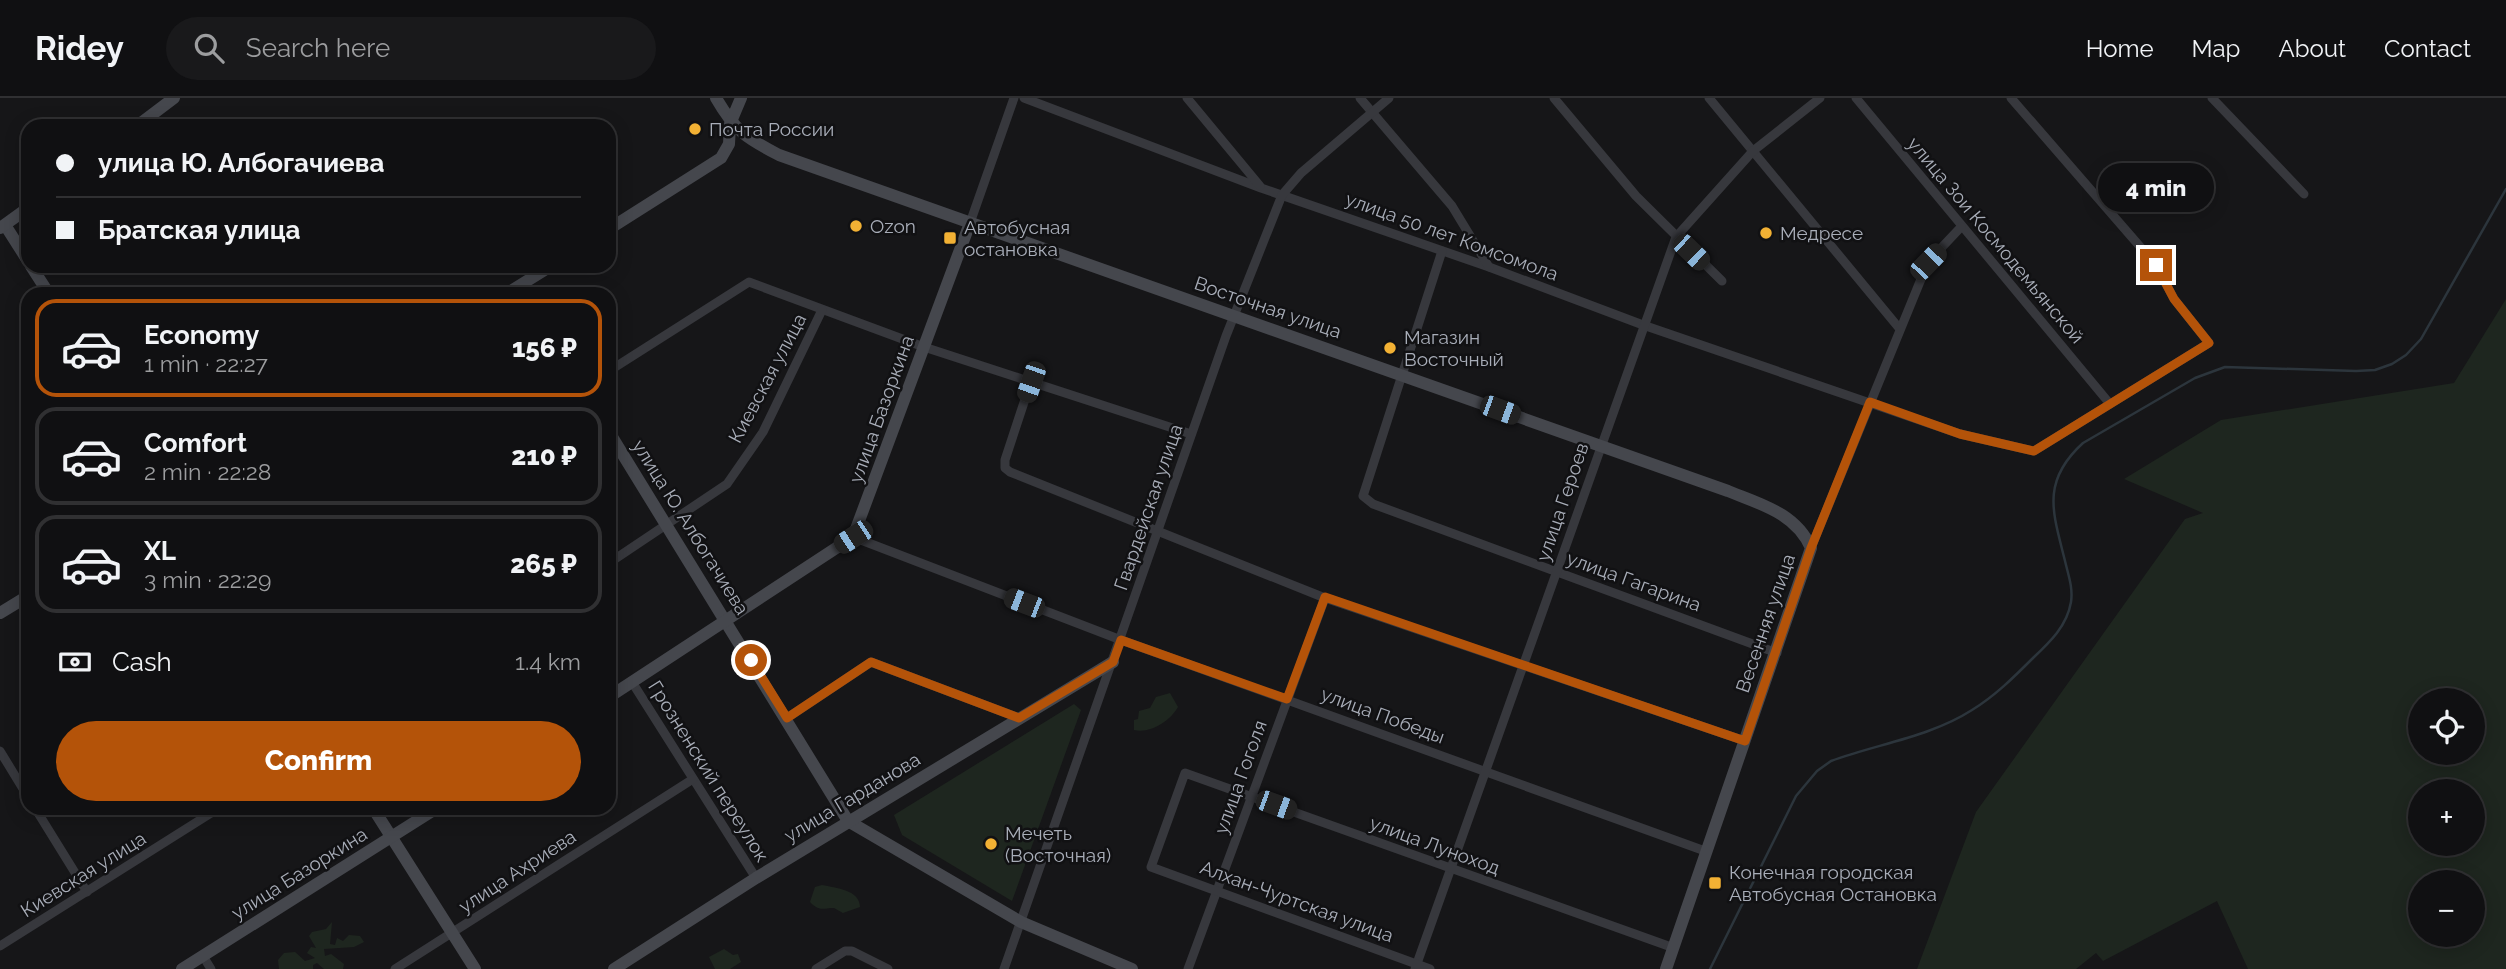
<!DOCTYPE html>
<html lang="en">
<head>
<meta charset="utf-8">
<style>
	body { margin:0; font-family:Raleway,sans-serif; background:#19191b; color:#f1f3f6; height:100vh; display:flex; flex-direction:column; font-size:26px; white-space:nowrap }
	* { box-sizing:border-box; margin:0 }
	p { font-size:23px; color:#9c9d9f }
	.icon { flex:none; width:38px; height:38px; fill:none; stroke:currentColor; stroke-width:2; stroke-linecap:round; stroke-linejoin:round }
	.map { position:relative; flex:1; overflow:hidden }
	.details { position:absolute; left:21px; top:189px; width:595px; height:528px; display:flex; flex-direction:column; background:#101012; border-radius:21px; box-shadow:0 4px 18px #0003,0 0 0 2px #303032 }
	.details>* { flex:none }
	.banner { position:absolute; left:21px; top:21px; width:595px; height:154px; border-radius:21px; box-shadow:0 4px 18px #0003,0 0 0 2px #303032; display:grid; align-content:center; height:154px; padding:0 35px; background:#101012 }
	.buttons { position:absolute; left:2408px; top:590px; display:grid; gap:14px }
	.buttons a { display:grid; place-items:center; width:77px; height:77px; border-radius:50%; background:#101012; box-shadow:0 4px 18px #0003,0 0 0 2px #303032; font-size:35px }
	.end { position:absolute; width:32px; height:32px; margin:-16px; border:9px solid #b45309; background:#fff; box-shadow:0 0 0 4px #fff }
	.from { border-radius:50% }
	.bubble { position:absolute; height:49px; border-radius:24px; background:#101012; box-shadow:0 4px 18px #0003,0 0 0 2px #303032; font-size:23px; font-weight:800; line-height:49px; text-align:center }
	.car { position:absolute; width:21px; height:42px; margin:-21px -10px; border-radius:9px; box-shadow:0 0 5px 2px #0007; background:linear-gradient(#222 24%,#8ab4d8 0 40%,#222 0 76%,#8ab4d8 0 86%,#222 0) }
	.banner b { display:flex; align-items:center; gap:24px; height:66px; font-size:26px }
	.banner b+b { border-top:2px solid #303032 }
	.banner i { width:18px; height:18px; background:#f1f3f6 }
	ul { padding:12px 0 0; list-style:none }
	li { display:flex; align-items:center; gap:21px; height:98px; margin:0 14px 10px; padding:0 21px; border:4px solid #303032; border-radius:21px }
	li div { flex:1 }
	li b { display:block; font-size:26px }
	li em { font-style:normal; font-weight:800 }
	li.active { border-color:#b45309 }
	li>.icon { width:63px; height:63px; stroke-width:1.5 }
	.pay { display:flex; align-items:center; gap:18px; height:77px; padding:0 35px; font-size:26px }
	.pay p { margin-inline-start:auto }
	.primary-button { display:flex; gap:14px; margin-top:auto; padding:14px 35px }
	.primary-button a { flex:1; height:80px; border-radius:42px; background:#b45309; color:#fff; font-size:28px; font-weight:800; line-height:80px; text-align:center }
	header { display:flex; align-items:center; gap:42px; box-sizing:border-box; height:98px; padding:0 35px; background:#101012; border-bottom:2px solid #303032 }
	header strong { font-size:33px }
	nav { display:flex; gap:38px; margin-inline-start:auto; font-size:24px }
	.search { width:490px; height:63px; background:#19191b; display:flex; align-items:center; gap:18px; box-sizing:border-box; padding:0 24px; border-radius:38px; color:#9c9d9f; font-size:26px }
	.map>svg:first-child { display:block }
	.green { fill:#1e261f; fill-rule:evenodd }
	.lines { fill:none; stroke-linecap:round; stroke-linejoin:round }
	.stream { stroke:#2c353c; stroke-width:2.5 }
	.street { stroke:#37383d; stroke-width:9 }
	.secondary { stroke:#45474d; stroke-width:12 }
	.route { stroke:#b45309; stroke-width:9 }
	.poi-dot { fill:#f2b134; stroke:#111113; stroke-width:2.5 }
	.labels { text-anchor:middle; stroke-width:5; stroke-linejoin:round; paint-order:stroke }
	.poi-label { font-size:19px; fill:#a8adb8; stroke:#111113; text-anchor:start }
	.street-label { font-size:19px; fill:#a8adb8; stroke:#111113 }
</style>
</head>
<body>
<header>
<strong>Ridey</strong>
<div class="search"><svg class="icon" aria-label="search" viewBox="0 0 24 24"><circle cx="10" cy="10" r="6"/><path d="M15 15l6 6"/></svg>Search here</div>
<nav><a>Home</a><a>Map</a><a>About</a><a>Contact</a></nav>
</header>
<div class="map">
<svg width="2506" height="871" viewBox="0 0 2506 871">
	<rect width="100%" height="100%" fill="#161618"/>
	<g class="green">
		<path d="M2506 201V871H2248L2217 803 2103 863 2096 855 2076 871H1917L1976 714 2185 421 2203 415 2124 381 2221 322 2454 285ZM2473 602V654H2420V602ZM2420 693H2473V746H2420ZM2420 784H2473V836H2420Z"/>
		<path d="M1170 595 1178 609C1170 623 1150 636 1134 632V622L1138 621 1139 613 1150 610 1156 599Z"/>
		<path d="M1074 606 1081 612 1012 803 902 737 894 717Z"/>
		<path d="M822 787C836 790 860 792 860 809L843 815 834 810C822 810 820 814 810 804L815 789Z"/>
		<path d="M332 824 330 846 335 847 337 840 343 843 349 837 360 838 364 844 354 849 324 851 325 858 331 856 344 866 343 871H324L317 865 313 867V871H279L278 862 284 855 295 854 305 863 315 860 307 855 311 849 316 850 309 838 312 834 326 831Z"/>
		<path d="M724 851 733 857 738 856 741 864 730 871H715L709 859Z"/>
	</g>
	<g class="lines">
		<path class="stream" d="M1710 871 1796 698 1817 673 1831 663C1877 646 1930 639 1972 612 1995 598 2014 579 2033 560 2050 544 2067 528 2071 504 2073 491 2069 479 2066 467 2054 417 2039 385 2083 345L2195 280 2225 269 2356 273 2375 272 2392 266 2406 257 2421 241 2506 91"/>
		<g class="street">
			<path d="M1024 0 1261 90 1489 169 1643 227 1960 336 2034 353 2209 245 2174 201 2156 167 2011 0"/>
			<path d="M1187 0 1260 88"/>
			<path d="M1360 0 1452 108 1489 169"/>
			<path d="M1554 0 1636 98 1722 183"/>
			<path d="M1709 0 1899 230"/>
			<path d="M1856 0 2110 306"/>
			<path d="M2212 0 2304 96"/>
			<path d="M970 125 1014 0"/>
			<path d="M1442 153 1363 398 1373 406 1777 555"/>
			<path d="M609 273 749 184 924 249 1191 336"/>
			<path d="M1031 283 1005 362V370L1010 374 1325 500 1745 643"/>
			<path d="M853 439 1121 542 1705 753"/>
			<path d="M1811 450 1928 164 1961 129"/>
			<path d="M609 465 727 386 763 334 822 212"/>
			<path d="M632 584 756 780"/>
			<path d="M787 620 871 564 1019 620"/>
			<path d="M0 653 28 699"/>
			<path d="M35 710 87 794"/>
			<path d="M0 848 219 710"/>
			<path d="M203 858 211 871"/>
			<path d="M395 871 693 681"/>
			<path d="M816 871 845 853H852L888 871"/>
			<path d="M1004 871 1226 238 1282 97 1301 75 1389 0"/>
			<path d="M1188 871 1325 500"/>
			<path d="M1415 871 1676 139 1753 53 1820 0"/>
			<path d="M1430 871 1151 769 1185 675 1674 850"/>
		</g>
		<g class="secondary">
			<path d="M716 0C735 33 746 40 779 57L1728 393C1760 406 1796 415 1811 450L1666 871"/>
			<path d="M137 28 174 0"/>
			<path d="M5 127 28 163"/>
			<path d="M0 130 28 110"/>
			<path d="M609 131 721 60 729 46 730 26 741 0"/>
			<path d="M31 168 49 196"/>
			<path d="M506 196 551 168"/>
			<path d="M609 334 848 723 1021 824 1132 871"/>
			<path d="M0 515 28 498"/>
			<path d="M609 599 853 439 970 125"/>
			<path d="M373 710 475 871"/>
			<path d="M182 871 437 710"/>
			<path d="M614 871 756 780 1113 564"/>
		</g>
	</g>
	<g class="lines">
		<path class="route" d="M751 562 787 620 871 564 1019 620 1113 564 1121 542 1287 601 1325 499 1745 643 1811 450 1870 304 1960 336 2034 353 2209 245 2174 201 2156 167"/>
	</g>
	<g class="poi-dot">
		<circle cx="695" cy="31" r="7"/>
		<circle cx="856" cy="128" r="7"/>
		<circle cx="1766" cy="135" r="7"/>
		<rect x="943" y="133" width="14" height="14" rx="3.5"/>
		<circle cx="1390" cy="250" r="7"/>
		<circle cx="991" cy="746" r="7"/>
		<rect x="1708" y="778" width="14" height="14" rx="3.5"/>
	</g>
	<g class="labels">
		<g class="poi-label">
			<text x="709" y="38">Почта России</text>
			<text x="870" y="135">Ozon</text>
			<text x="964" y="136">Автобусная<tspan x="964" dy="22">остановка</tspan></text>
			<text x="1780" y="142">Медресе</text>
			<text x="1404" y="246">Магазин<tspan x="1404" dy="22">Восточный</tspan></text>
			<text x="1005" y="742">Мечеть<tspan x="1005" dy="22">(Восточная)</tspan></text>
			<text x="1729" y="781">Конечная городская<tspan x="1729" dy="22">Автобусная Остановка</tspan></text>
		</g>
		<g class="street-label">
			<text transform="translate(1452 138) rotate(20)" y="7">улица 50 лет Комсомола</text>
			<text transform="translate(1996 142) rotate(50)" y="7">улица Зои Космодемьянской</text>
			<text transform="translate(1268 209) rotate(19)" y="7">Восточная улица</text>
			<text transform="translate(767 280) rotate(-62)" y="7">Киевская улица</text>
			<text transform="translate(881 311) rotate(-70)" y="7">улица Базоркина</text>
			<text transform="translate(1562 404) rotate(-71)" y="7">улица Героев</text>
			<text transform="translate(1148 409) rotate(-71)" y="7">Гвардейская улица</text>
			<text transform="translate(691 429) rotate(58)" y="7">улица Ю. Албогачиева</text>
			<text transform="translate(1634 483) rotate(20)" y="7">улица Гагарина</text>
			<text transform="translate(1765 525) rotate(-71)" y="7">Весенняя улица</text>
			<text transform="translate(1383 617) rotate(20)" y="7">улица Победы</text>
			<text transform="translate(709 673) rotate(58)" y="7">Грозненский переулок</text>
			<text transform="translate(1240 679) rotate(-70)" y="7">улица Гоголя</text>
			<text transform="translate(852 699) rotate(-31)" y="7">улица Гарданова</text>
			<text transform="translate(1435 747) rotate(20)" y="7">улица Луноход</text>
			<text transform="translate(517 773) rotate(-33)" y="7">улица Ахриева</text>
			<text transform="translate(299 775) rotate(-32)" y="7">улица Базоркина</text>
			<text transform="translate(83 776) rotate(-32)" y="7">Киевская улица</text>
			<text transform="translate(1297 803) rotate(20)" y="7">Алхан-Чуртская улица</text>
		</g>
	</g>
</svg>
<div class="buttons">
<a><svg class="icon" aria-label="locate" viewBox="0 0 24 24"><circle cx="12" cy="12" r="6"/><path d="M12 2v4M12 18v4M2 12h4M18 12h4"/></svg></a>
<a>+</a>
<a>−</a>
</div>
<i class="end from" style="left:751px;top:562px"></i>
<i class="end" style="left:2156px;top:167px"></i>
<div class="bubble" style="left:2098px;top:65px;width:116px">4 min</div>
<i class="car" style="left:1691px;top:154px;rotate:134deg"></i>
<i class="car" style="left:1928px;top:164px;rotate:44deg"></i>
<i class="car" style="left:1031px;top:284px;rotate:199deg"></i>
<i class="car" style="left:1500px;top:312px;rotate:110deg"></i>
<i class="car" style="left:853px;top:439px;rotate:237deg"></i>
<i class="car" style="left:1024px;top:505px;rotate:291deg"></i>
<i class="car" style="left:1276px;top:707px;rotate:110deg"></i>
<div class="banner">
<b><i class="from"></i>улица Ю. Албогачиева</b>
<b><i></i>Братская улица</b>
</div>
<section class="details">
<ul>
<li class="active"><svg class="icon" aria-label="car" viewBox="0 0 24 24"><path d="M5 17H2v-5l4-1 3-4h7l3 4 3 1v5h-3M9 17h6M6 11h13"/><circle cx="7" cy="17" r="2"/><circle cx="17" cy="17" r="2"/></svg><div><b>Economy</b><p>1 min · 22:27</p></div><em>156 ₽</em></li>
<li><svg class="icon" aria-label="car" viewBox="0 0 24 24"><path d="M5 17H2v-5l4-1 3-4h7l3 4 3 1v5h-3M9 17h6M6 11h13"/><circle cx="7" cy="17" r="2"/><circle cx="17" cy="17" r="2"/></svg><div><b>Comfort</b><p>2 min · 22:28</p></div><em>210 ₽</em></li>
<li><svg class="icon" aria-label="car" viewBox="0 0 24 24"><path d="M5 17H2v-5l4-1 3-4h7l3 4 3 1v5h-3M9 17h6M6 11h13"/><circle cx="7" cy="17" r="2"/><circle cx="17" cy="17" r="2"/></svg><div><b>XL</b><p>3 min · 22:29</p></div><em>265 ₽</em></li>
</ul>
<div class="pay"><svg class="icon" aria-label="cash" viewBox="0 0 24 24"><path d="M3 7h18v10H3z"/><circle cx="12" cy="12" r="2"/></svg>Cash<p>1.4 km</p></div>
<div class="primary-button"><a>Confirm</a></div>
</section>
</div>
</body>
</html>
